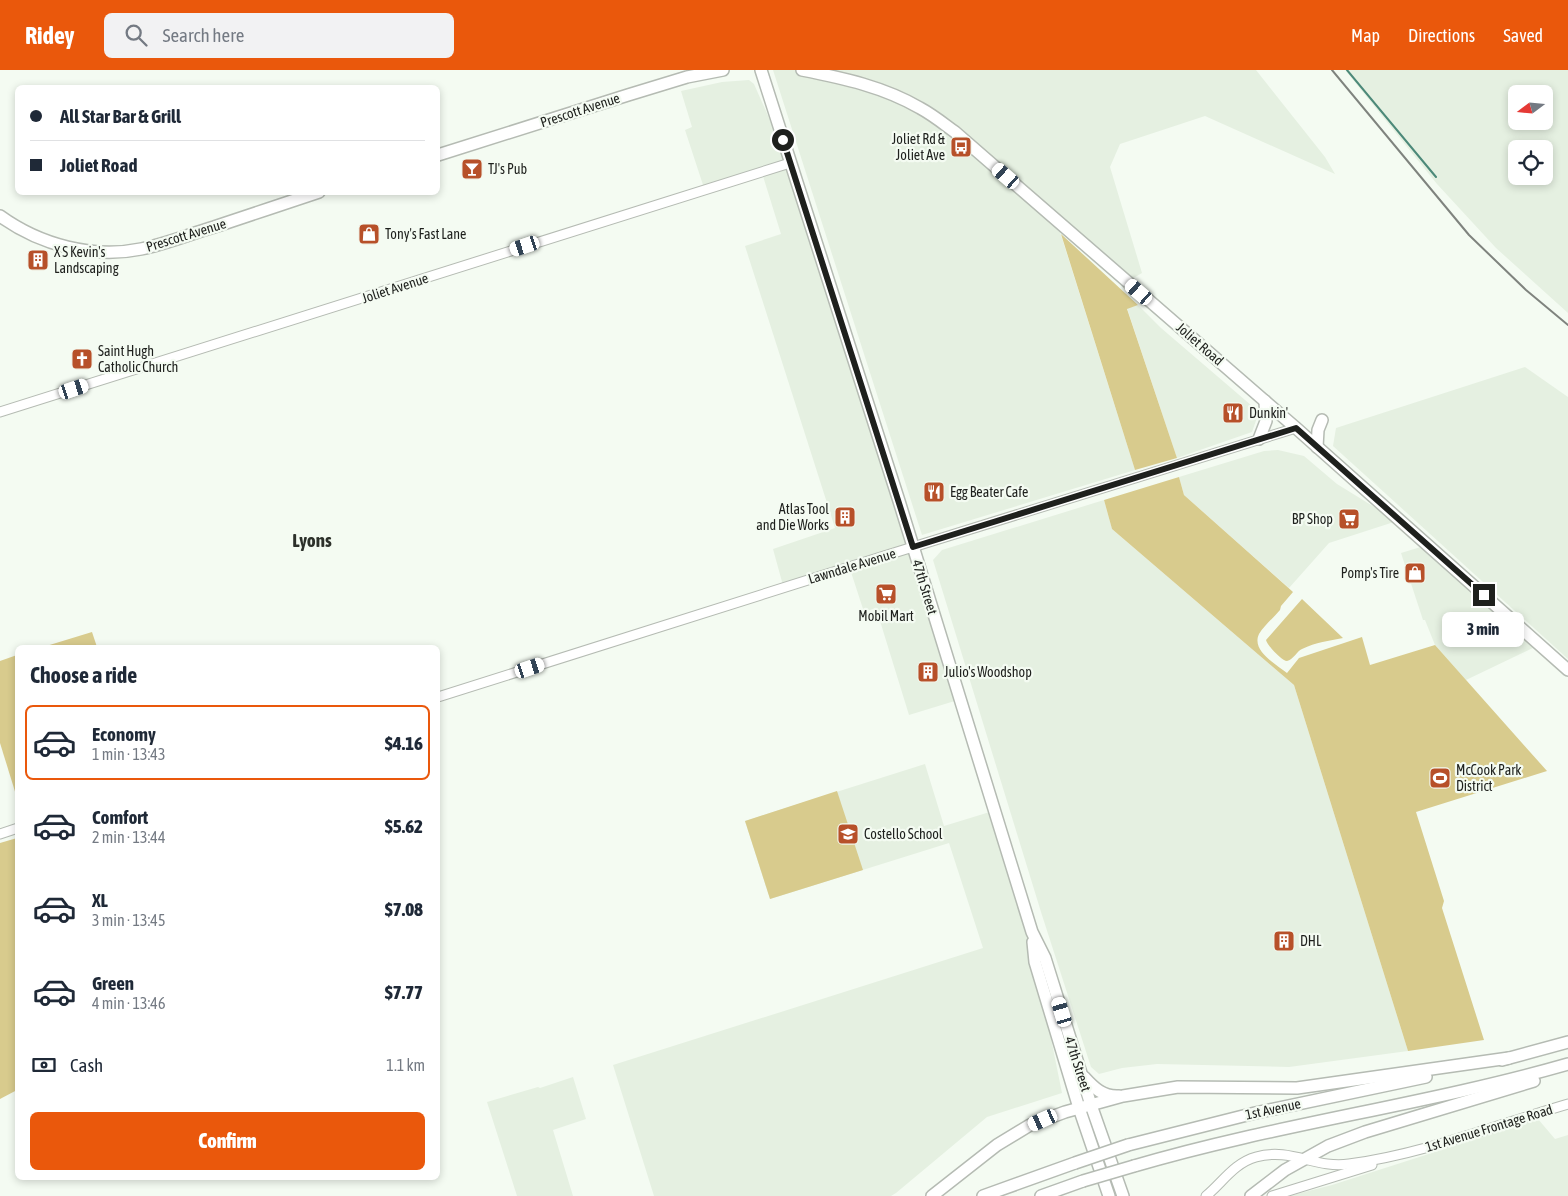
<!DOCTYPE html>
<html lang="en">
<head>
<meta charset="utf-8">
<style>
	body { margin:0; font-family:"Asap Condensed",sans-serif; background:#f2f2f3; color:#1f2937; height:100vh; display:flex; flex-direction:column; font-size:19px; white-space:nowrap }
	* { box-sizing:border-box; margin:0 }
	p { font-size:16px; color:#747a83 }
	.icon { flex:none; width:28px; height:28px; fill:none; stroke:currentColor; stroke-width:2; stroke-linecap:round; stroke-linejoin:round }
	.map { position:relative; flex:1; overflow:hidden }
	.side { position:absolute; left:15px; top:575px; width:425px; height:535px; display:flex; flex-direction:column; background:#fff; border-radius:8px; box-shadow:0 2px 8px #0003 }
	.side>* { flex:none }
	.banner { position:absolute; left:15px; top:15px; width:425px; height:110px; border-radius:8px; box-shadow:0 2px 8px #0003; display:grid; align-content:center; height:110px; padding:0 15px; background:#fff }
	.needle { width:32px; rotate:254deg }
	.buttons { position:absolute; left:1508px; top:15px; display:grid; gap:10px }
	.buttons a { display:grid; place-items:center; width:45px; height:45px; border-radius:8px; background:#fff; box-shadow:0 2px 8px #0003; font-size:25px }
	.end { position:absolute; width:22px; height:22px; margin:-11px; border:6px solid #1e201d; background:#fff; box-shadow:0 0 0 2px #fff }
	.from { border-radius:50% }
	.bubble { position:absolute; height:35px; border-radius:8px; background:#fff; box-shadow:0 2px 8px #0003; font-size:16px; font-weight:800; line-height:35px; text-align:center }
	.car { position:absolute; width:15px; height:30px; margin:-15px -8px; border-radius:6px; box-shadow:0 0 4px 1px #0007; background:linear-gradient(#fff 24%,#345 0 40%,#fff 0 76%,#345 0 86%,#fff 0) }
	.banner b { display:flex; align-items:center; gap:18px; height:48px; font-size:19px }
	.banner b+b { border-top:1px solid #e0e1e3 }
	.banner i { width:12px; height:12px; background:#1f2937 }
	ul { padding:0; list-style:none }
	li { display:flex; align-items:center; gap:15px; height:75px; margin:0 10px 8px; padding:0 5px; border:2px solid transparent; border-radius:8px }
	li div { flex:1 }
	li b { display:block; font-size:19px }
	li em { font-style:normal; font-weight:800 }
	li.selected { border-color:#ea580c }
	li>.icon { width:45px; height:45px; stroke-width:1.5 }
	h2 { padding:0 15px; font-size:22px; line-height:60px }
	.pay { display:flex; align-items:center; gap:12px; height:55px; padding:0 15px; font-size:19px }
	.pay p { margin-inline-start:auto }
	.primary-button { display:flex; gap:10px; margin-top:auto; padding:10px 15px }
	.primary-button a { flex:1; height:58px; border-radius:8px; background:#ea580c; color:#fff; font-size:20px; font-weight:800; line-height:58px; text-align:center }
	header { display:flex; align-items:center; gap:30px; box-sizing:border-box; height:70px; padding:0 25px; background:#ea580c; color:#fff }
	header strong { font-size:24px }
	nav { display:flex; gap:28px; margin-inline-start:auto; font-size:18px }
	.search { width:350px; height:45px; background:#f2f2f3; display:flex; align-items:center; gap:12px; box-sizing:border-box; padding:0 18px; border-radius:8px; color:#747a83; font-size:19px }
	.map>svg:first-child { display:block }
	.built { fill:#e5f0e1; fill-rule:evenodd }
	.green { fill:#d8cb8d }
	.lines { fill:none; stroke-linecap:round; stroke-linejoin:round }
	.stream { stroke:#4c8979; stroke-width:2 }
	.minor-casing { stroke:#b5bbb3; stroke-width:11 }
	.major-casing { stroke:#b5bbb3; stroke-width:14 }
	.minor { stroke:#fff; stroke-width:9 }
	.major { stroke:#fff; stroke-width:11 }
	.rail { stroke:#7f837e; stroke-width:2 }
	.major-bridge-casing { stroke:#b5bbb3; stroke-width:14; stroke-linecap:butt }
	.major-bridge { stroke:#fff; stroke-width:11 }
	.route { stroke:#1e201d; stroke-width:6 }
	.labels { text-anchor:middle; stroke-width:4.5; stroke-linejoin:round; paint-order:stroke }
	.street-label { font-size:14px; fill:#1e201d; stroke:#f4fbf2 }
	.poi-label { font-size:14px; fill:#1e201d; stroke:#f4fbf2; text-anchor:start }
	.district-label { font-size:19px; font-weight:bold; fill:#2c302a; stroke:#f4fbf2 }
</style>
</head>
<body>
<header>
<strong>Ridey</strong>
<div class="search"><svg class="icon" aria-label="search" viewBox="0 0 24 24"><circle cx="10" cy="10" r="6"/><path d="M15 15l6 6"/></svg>Search here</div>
<nav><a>Map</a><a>Directions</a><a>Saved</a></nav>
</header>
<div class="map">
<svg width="1568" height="1126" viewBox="0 0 1568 1126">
	<rect width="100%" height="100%" fill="#f4fbf2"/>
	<g class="built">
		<path d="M773 0H1256L1325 87 1335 104 1205 46 1120 74 1110 97 1142 203 1130 210 1055 146 1135 400 922 465Z"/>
		<path d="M1345 0H1568V243L1496 178 1437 114ZM1516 24H1544V51H1516ZM1516 79H1544V106H1516Z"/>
		<path d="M749 10 754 14 788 91 704 118 685 60 692 57 681 21 722 12Z"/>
		<path d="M790 95 958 630 909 645 876 538 864 542 850 499 784 519 773 479 835 458 745 176 781 164 762 103Z"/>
		<path d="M1138 235 1161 258 1259 342 1252 362 1177 388 1127 238Z"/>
		<path d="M1525 297 1568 327V589L1333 376 1336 358Z"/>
		<path d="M1278 380 1304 386 1337 414 1397 451 1329 473 1289 518 1184 425 1179 407 1264 381Z"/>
		<path d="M1104 430 1112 459 1294 615 1408 981 1289 997 1157 994 1122 998 1099 1004 1091 997 1041 842 933 490 942 480Z"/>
		<path d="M1424 476 1537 576 1466 610 1435 575 1425 550H1423L1401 483Z"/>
		<path d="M925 694 944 756 993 741 1030 864 1062 1023 987 1047 896 1123 891 1126H654L613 995 983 878 949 773 770 829 745 751Z"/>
		<path d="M573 1007 586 1049 553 1060 573 1126H517L487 1032 538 1017 540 1018Z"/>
		<path d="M1538 1049 1555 1069 1568 1065V1126H1289L1332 1115Z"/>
	</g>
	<g class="green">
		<path d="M1061 164 1138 235 1127 239 1177 388 1135 400Z"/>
		<path d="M1179 407 1184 425 1293 522 1281 536 1280 540C1274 547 1264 556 1259 564 1251 581 1276 594 1287 603L1299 588 1362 567 1370 595 1435 575 1547 701 1416 742 1444 831 1442 838 1484 970 1408 981 1294 615 1112 459 1104 430Z"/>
		<path d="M1302 529 1343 568C1329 571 1316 572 1302 579 1297 581 1293 590 1287 591 1282 591 1267 575 1266 570Z"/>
		<path d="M92 562 97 577H43Z"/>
		<path d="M17 585H18L17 728 0 673V591Z"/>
		<path d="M837 721 863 800 770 829 745 751Z"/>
		<path d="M17 768V1020L0 1029V773Z"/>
	</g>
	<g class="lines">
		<path class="stream" d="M1347 0 1436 107"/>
		<g class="minor-casing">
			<g id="minor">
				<path d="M0 342 790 93"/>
				<path d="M438 627 884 486 1296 358"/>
				<path d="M0 764 18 758"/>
				<path d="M1206 1126C1222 1113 1234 1093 1256 1087 1291 1077 1315 1099 1349 1094 1424 1084 1496 1055 1568 1034"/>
				<path d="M1272 1126 1372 1095"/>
			</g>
		</g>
		<g class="major-casing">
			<g id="major">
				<path d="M761 0 899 431 1032 862 1045 888 1091 1035 1123 1126"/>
				<path d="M802 0C843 8 884 17 920 38 933 45 944 54 955 62L1296 358 1568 600"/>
				<path d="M438 85 628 25 687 7 723 0"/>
				<path d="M0 146C40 175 93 189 141 179 166 174 190 164 214 157 249 145 284 134 319 122"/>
				<path d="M1259 369 1266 351 1265 331"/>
				<path d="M1317 377 1318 360 1322 350"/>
				<path d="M1033 872 1035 892 1079 1038 1109 1126"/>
				<path d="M1502 990 1568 972"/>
				<path d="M1084 1007C1094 1018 1103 1027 1119 1026"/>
				<path d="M1128 1075 1255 1043 1426 1007"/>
				<path d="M1134 1096C1277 1054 1425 1035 1568 994"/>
				<path d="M932 1126 997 1075 1030 1055 1065 1042 1123 1026 1178 1017 1297 1018 1509 988"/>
				<path d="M983 1126 1075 1093"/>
				<path d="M1041 1126 1083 1111"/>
				<path d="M1251 1126 1285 1100 1328 1076 1365 1062 1534 1011"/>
			</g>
		</g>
		<use href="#minor" class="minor"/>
		<use href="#major" class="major"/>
		<path class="rail" d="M1332 0 1469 165 1526 220 1568 255"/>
		<g class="major-bridge-casing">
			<g id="major-bridge">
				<path d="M1075 1093 1128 1075"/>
				<path d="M1083 1111 1134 1096"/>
			</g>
		</g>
		<use href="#major-bridge" class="major-bridge"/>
	</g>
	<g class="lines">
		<path class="route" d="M783 70 913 477 1296 358 1484 525"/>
	</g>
	<defs>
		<g id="bus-square" transform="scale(1.125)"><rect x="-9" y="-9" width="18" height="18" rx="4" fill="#b75029" stroke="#f4fbf2"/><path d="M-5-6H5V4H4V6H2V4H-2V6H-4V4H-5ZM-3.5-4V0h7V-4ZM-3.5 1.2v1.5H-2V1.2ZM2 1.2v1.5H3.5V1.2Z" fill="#fff"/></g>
		<g id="bar-square" transform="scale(1.125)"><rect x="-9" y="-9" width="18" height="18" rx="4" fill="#b75029" stroke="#f4fbf2"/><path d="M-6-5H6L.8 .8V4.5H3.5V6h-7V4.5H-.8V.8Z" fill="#fff"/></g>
		<g id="shop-square" transform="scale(1.125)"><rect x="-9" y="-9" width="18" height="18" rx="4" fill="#b75029" stroke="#f4fbf2"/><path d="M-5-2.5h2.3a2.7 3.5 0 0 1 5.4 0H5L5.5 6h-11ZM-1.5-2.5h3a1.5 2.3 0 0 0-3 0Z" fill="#fff"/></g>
		<g id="building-square" transform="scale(1.125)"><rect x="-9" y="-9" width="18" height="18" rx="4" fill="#b75029" stroke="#f4fbf2"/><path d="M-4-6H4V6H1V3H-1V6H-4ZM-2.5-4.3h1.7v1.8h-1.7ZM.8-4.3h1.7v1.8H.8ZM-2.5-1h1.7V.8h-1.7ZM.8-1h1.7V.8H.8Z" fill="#fff"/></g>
		<g id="church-square" transform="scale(1.125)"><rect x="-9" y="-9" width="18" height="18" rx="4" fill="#b75029" stroke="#f4fbf2"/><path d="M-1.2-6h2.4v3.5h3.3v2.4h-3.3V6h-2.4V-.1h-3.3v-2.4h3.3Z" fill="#fff"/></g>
		<g id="restaurant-square" transform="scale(1.125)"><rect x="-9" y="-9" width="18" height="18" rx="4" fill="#b75029" stroke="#f4fbf2"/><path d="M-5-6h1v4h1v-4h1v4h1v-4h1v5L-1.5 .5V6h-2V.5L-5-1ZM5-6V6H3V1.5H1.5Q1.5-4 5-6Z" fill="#fff"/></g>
		<g id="supermarket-square" transform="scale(1.125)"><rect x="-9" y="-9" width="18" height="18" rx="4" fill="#b75029" stroke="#f4fbf2"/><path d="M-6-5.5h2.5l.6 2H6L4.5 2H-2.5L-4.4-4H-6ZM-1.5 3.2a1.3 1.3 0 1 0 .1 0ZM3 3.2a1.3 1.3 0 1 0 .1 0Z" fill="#fff"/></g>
		<g id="stadium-square" transform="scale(1.125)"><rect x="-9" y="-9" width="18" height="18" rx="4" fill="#b75029" stroke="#f4fbf2"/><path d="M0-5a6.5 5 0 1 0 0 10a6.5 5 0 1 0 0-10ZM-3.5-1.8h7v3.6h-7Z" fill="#fff"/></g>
		<g id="school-square" transform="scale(1.125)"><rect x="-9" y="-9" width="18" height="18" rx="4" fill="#b75029" stroke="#f4fbf2"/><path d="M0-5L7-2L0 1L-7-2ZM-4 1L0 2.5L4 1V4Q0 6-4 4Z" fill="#fff"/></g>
	</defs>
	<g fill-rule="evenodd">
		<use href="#bus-square" x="961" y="77"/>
		<use href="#bar-square" x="472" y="99"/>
		<use href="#shop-square" x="369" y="164"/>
		<use href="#building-square" x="38" y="190"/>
		<use href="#church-square" x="82" y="289"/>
		<use href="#restaurant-square" x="1233" y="343"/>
		<use href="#restaurant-square" x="934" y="422"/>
		<use href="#building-square" x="845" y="447"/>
		<use href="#supermarket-square" x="1349" y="449"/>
		<use href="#shop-square" x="1415" y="503"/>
		<use href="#supermarket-square" x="886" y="524"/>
		<use href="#building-square" x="928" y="602"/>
		<use href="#stadium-square" x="1440" y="708"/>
		<use href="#school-square" x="848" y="764"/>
		<use href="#building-square" x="1284" y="871"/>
	</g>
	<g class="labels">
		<g class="street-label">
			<text transform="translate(580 40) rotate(-18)" y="5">Prescott Avenue</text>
			<text transform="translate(186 165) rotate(-17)" y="5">Prescott Avenue</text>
			<text transform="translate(395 218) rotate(-18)" y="5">Joliet Avenue</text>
			<text transform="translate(1200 274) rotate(41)" y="5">Joliet Road</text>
			<text transform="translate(852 496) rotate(-17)" y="5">Lawndale Avenue</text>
			<text transform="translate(925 517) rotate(73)" y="5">47th Street</text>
			<text transform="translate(1078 994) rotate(72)" y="5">47th Street</text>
			<text transform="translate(1273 1039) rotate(-12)" y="5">1st Avenue</text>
			<text transform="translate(1489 1058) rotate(-17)" y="5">1st Avenue Frontage Road</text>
		</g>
		<g class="poi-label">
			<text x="945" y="74" text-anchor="end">Joliet Rd &amp;<tspan x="945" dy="16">Joliet Ave</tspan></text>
			<text x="488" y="104">TJ's Pub</text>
			<text x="385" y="169">Tony's Fast Lane</text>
			<text x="54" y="187">X S Kevin's<tspan x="54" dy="16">Landscaping</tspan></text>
			<text x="98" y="286">Saint Hugh<tspan x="98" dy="16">Catholic Church</tspan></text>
			<text x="1249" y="348">Dunkin'</text>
			<text x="950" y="427">Egg Beater Cafe</text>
			<text x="829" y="444" text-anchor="end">Atlas Tool<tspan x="829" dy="16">and Die Works</tspan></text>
			<text x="1333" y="454" text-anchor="end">BP Shop</text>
			<text x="1399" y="508" text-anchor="end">Pomp's Tire</text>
			<text x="886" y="551" text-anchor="middle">Mobil Mart</text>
			<text x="944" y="607">Julio's Woodshop</text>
			<text x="1456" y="705">McCook Park<tspan x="1456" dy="16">District</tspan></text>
			<text x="864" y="769">Costello School</text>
			<text x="1300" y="876">DHL</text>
		</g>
		<g class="district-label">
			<text x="312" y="477">Lyons</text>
		</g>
	</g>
</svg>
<div class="buttons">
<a><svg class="needle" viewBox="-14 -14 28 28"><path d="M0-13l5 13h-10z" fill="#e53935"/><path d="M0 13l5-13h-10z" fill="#747a83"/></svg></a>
<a><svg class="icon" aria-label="locate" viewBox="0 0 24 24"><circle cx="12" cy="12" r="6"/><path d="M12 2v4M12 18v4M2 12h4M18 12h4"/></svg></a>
</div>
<i class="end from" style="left:783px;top:70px"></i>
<i class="end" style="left:1484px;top:525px"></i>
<div class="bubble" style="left:1442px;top:542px;width:82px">3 min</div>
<i class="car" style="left:1006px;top:106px;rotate:311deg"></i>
<i class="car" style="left:525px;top:176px;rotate:252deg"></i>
<i class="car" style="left:1139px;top:222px;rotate:311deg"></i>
<i class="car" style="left:74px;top:319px;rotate:72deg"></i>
<i class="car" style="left:530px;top:598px;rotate:72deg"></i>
<i class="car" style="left:1062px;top:942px;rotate:343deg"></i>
<i class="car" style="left:1043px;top:1050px;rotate:246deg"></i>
<div class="banner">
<b><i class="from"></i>All Star Bar &amp; Grill</b>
<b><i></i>Joliet Road</b>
</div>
<section class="side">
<h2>Choose a ride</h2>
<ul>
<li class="selected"><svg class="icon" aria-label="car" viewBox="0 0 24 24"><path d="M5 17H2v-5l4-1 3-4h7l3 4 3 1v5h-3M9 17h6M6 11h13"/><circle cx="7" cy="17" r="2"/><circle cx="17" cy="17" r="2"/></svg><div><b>Economy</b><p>1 min · 13:43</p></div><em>$4.16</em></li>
<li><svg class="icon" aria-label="car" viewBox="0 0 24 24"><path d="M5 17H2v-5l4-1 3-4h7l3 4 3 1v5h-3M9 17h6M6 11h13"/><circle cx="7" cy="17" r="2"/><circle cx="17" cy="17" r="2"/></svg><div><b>Comfort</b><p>2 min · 13:44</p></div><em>$5.62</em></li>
<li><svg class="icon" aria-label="car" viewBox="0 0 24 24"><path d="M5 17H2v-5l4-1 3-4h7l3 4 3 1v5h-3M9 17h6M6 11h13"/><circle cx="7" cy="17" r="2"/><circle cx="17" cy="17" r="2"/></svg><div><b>XL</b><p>3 min · 13:45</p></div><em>$7.08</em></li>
<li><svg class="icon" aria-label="car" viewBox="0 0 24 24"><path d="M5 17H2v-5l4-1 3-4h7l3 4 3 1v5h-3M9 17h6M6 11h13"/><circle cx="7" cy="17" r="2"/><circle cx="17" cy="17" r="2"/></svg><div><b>Green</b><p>4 min · 13:46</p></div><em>$7.77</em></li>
</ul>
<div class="pay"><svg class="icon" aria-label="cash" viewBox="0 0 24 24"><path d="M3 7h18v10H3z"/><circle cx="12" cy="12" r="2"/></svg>Cash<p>1.1 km</p></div>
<div class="primary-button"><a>Confirm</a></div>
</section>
</div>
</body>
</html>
